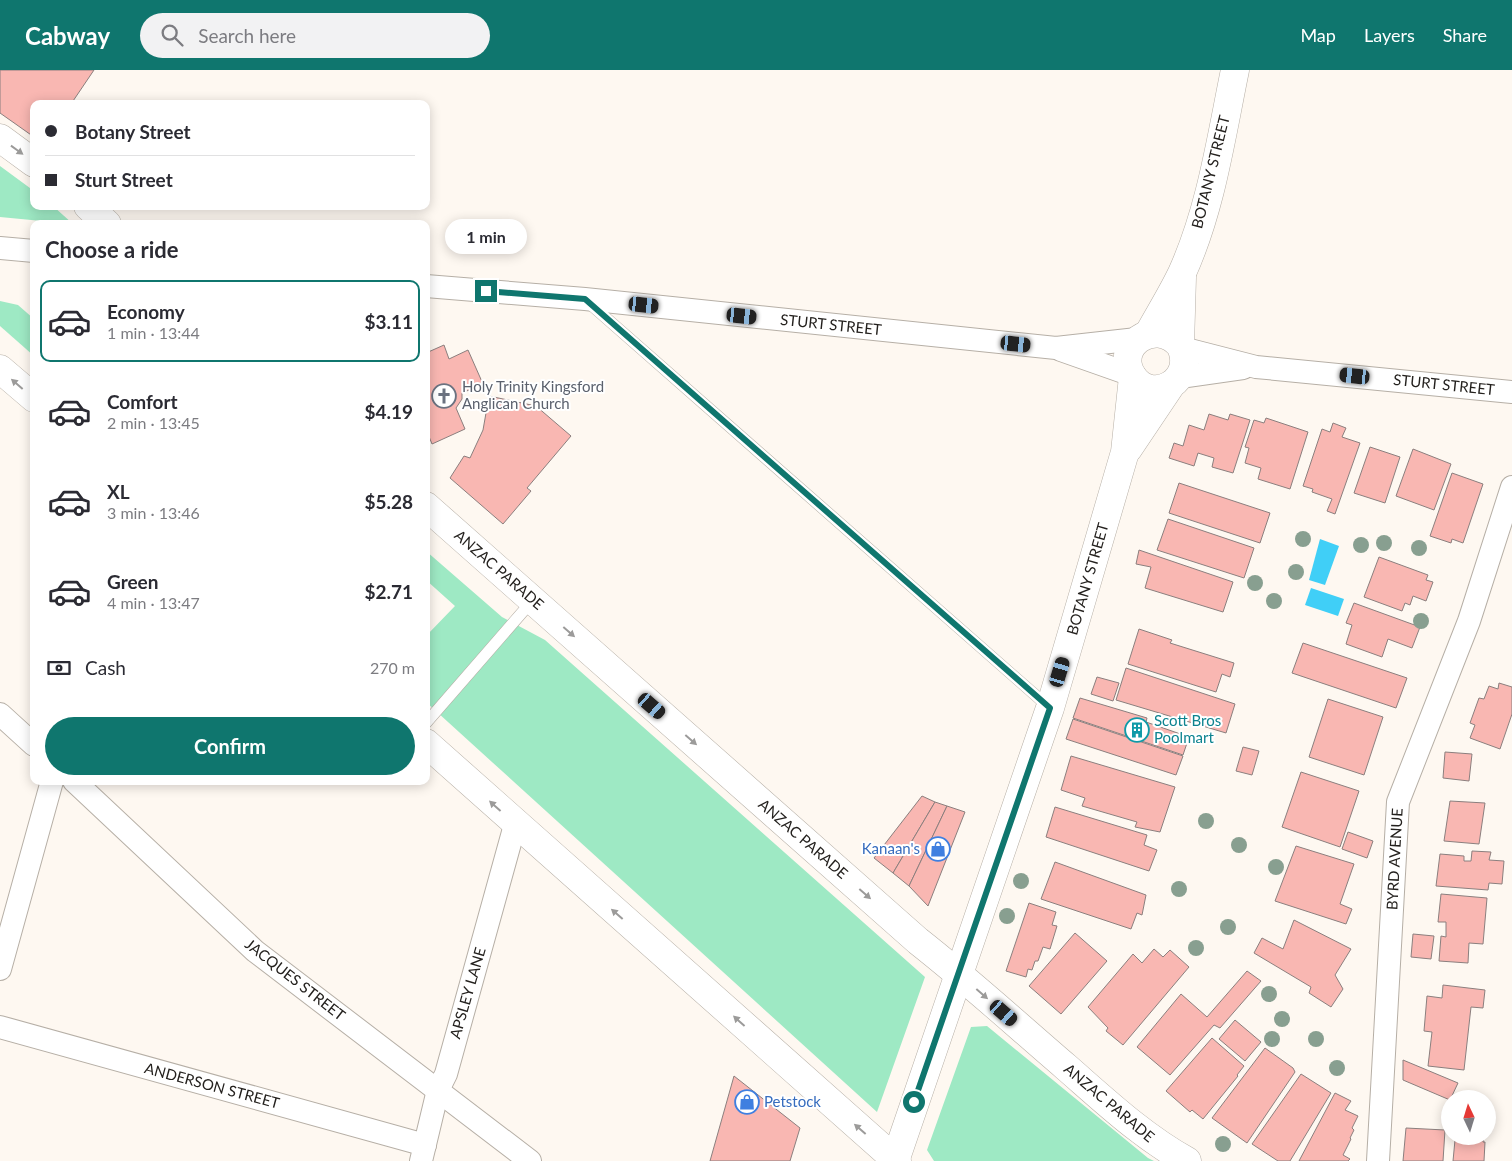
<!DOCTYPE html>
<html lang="en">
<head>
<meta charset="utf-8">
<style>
	body { margin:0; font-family:Lato,sans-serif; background:#f2f2f3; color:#2b2b33; height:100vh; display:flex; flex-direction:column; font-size:19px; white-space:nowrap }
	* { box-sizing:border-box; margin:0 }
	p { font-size:16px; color:#7c7c81 }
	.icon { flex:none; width:28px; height:28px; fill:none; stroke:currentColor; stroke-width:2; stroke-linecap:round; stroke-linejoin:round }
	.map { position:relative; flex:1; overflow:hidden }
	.drawer { position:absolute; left:30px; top:150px; width:400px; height:565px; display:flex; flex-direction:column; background:#fff; border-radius:10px; box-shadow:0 2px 12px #0003 }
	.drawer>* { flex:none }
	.top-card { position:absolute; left:30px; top:30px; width:400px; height:110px; border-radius:10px; box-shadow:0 2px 12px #0003; display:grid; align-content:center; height:110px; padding:0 15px; background:#fff }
	.needle { width:32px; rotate:356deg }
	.controls { position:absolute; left:1441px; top:1020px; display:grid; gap:10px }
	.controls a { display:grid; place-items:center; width:55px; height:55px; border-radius:50%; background:#fff; box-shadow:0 2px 12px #0003; font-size:25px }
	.end { position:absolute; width:22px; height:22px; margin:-11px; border:6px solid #0f766e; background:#fff; box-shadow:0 0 0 2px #fff }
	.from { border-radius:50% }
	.bubble { position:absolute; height:35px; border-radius:18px; background:#fff; box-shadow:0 2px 12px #0003; font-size:16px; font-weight:700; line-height:35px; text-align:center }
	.car { position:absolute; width:15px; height:30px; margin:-15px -8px; border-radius:6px; box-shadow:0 0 4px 1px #0007; background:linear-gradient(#222 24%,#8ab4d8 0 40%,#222 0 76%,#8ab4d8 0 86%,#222 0) }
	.top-card b { display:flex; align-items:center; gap:18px; height:48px; font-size:19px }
	.top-card b+b { border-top:1px solid #e1e1e2 }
	.top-card i { width:12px; height:12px; background:#2b2b33 }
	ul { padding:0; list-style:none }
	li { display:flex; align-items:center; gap:15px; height:82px; margin:0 10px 8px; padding:0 5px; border:2px solid transparent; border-radius:10px }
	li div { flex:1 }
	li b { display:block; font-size:19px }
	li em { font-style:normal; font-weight:700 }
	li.current { border-color:#0f766e }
	li>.icon { width:45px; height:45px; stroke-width:1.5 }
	h2 { padding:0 15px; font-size:22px; line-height:60px }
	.pay { display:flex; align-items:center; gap:12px; height:55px; padding:0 15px; font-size:19px }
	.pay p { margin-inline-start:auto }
	.primary-button { display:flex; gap:10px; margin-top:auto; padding:10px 15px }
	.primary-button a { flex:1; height:58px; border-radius:30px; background:#0f766e; color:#fff; font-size:20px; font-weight:700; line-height:58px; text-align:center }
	header { display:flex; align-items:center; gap:30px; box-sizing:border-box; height:70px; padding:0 25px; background:#0f766e; color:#fff }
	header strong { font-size:24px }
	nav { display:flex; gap:28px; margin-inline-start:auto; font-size:18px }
	.search { width:350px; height:45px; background:#f2f2f3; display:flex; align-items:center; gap:12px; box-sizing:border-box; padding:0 18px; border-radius:28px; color:#7c7c81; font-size:19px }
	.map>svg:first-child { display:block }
	.green { fill:#9ee9c4 }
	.water { fill:#40cff7 }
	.building { fill:#f9b7b2; stroke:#8b7f7e }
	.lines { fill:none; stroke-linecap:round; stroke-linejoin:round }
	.service-casing { stroke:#b6afa6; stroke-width:12 }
	.minor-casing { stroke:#b6afa6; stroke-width:24 }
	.tertiary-casing { stroke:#b6afa6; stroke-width:29 }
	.primary-casing { stroke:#b6afa6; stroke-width:29 }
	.service { stroke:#fff; stroke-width:11 }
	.minor { stroke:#fff; stroke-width:22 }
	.tertiary { stroke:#fff; stroke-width:28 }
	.primary { stroke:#fff; stroke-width:28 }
	.tree { fill:#889f90 }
	.oneway { fill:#9c9b9a }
	.route { stroke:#0f766e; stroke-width:6 }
	.labels { text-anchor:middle; stroke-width:4; stroke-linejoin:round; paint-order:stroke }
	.street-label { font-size:15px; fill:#24211e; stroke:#fff }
	.worship-label { font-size:15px; fill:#5b616d; stroke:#fff; text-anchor:start }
	.culture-label { font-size:15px; fill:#0d838f; stroke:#fff; text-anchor:start }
	.shop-label { font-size:15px; fill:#366cbe; stroke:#fff; text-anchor:end }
</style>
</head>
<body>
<header>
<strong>Cabway</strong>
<div class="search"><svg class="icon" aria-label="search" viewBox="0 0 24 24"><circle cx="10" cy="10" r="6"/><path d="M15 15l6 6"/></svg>Search here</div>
<nav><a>Map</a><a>Layers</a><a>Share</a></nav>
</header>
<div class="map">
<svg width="1512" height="1091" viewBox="0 0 1512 1091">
	<rect width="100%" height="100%" fill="#fef8f1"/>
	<g class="green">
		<path d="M0 96 34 121V136H53L73 154 0 147Z"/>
		<path d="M0 231 18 235 34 249V286L0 256Z"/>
		<path d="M426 481 502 547 545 570 925 907 877 1042 426 632V566L455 536 426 510Z"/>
		<path d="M987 956 1148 1088 1154 1091H934L927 1080 971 957Z"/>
	</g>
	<g class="water">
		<path d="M1320 469 1339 476 1325 515 1309 510Z"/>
		<path d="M1311 518 1344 529 1338 546 1305 535Z"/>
	</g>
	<g class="building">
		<path d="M0 0H94L71 34H34V67L0 43Z"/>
		<path d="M444 275 449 289 468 280 483 314 462 323V329L456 338 465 359 432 374 426 359V283Z"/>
		<path d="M489 326 536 336 571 366 527 418 531 421 503 454 450 408 464 386 470 388 483 360Z"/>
		<path d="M1209 344 1228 350 1230 344 1250 350 1233 403 1212 397 1214 388 1198 383 1194 396 1169 388 1174 373 1183 376 1189 355 1204 360Z"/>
		<path d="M1266 348 1308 362 1290 419 1258 409 1261 398 1245 393 1249 378 1245 377 1254 350 1264 353Z"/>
		<path d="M1333 353 1346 358 1342 367 1360 373 1335 444 1327 441 1332 429 1312 422 1313 419 1303 416 1322 359 1330 362Z"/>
		<path d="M1370 377 1400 387 1385 433 1354 423Z"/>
		<path d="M1413 379 1451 394 1434 440 1396 426Z"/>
		<path d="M1452 403 1483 414 1463 473 1452 469 1451 473 1430 466Z"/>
		<path d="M1179 413 1270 443 1260 473 1169 443Z"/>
		<path d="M1168 449 1254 478 1244 508 1157 480Z"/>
		<path d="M1139 480 1233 512 1223 542 1145 518 1151 497 1136 494Z"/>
		<path d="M1379 487 1428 505 1426 510 1433 512 1426 531 1413 526 1410 535 1405 533 1402 541 1364 527Z"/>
		<path d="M1354 533 1420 557 1412 578 1388 569 1382 587 1346 574 1352 555 1346 553Z"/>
		<path d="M1139 559 1172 570 1170 573 1234 593 1230 607 1222 604 1216 622 1128 594Z"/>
		<path d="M1303 573 1407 608 1396 638 1292 603Z"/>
		<path d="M1126 598 1235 634 1226 663 1116 630Z"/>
		<path d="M1097 607 1119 613 1113 631 1091 624Z"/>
		<path d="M1499 613 1512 617V644L1500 679 1470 668 1475 655 1470 653 1479 628 1484 629 1489 616 1498 619Z"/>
		<path d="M1080 628 1147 648 1146 652 1189 667 1183 685 1073 648Z"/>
		<path d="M1328 629 1383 647 1364 705 1309 687Z"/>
		<path d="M1073 649 1183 686 1176 705 1066 669Z"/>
		<path d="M1243 677 1259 681 1252 705 1236 701Z"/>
		<path d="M1445 682 1472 684 1469 711 1443 708Z"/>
		<path d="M1071 686 1175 717 1160 762 1135 757 1137 752 1082 736 1085 728 1061 720Z"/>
		<path d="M1301 702 1359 721 1340 777 1282 757Z"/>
		<path d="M922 726 935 732 893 803 874 788Z"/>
		<path d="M1450 731 1485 733 1479 774 1444 771Z"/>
		<path d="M935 732 947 736 909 816 893 803Z"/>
		<path d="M947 736 965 742 928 836 909 816Z"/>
		<path d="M1055 737 1147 765 1144 775 1157 780 1149 801 1046 767Z"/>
		<path d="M1348 762 1373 771 1367 788 1342 779Z"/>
		<path d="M1296 776 1354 794 1340 834 1352 839 1346 854 1275 831Z"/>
		<path d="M1472 781 1491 782 1489 790 1504 791 1502 814 1489 813 1488 820 1436 816 1440 784 1464 786V791H1471Z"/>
		<path d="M1055 792 1146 825 1142 845 1137 843 1131 859 1041 829Z"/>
		<path d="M1441 824 1487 828 1483 874 1469 873 1468 893 1439 891 1441 866 1446 867V852H1438Z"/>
		<path d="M1029 833 1056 842 1052 855 1057 856 1050 879 1043 877 1038 891H1035L1032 900 1028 899 1026 907 1006 901Z"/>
		<path d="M1294 850 1351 879 1335 905 1343 919 1331 937 1309 923 1311 917 1254 883 1262 868 1283 879Z"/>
		<path d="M1075 863 1107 891 1061 944 1029 916Z"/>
		<path d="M1413 864 1434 866 1431 889 1411 887Z"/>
		<path d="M1154 879 1163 887 1170 880 1189 897 1123 975 1106 961 1108 958 1088 937 1133 884 1142 893Z"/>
		<path d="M1247 901 1261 911 1220 958 1214 955 1170 1005 1137 977 1181 924 1207 947Z"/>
		<path d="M1443 915 1485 920 1483 938 1471 937 1464 1000 1428 996 1432 962 1424 961 1427 926 1442 928Z"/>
		<path d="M1235 950 1261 972 1245 991 1219 969Z"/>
		<path d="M1212 968 1244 996 1237 1005 1238 1006 1203 1049 1192 1040 1190 1042 1166 1021Z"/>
		<path d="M1265 978 1293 998 1295 1002 1247 1073 1212 1048Z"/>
		<path d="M1403 990 1458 1013 1450 1030 1403 1010Z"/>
		<path d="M1301 1004 1331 1023 1290 1091H1278L1252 1074Z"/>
		<path d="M734 1006 800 1058 790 1091H710Z"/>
		<path d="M1335 1023 1351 1031 1345 1040 1358 1046 1352 1058 1354 1060 1350 1068 1351 1069 1343 1085 1350 1089 1348 1091H1299Z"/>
		<path d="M1406 1058 1445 1060 1443 1091H1403Z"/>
		<path d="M1458 1066H1484L1483 1072H1485L1484 1091H1453L1455 1070H1458Z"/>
	</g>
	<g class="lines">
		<g class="service-casing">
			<g id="service">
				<path d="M589 233 1050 638"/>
				<path d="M426 653 533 530"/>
			</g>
		</g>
		<g class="minor-casing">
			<g id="minor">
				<path d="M0 178 34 181"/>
				<path d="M426 216 585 229 1056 278 1137 269"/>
				<path d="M1182 278 1256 297 1512 322"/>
				<path d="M1061 280 1132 305"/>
				<path d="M1180 307 1243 298"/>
				<path d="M0 644 34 675"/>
				<path d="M74 711 255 881 530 1091"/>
				<path d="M0 899 52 711"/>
				<path d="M0 957 425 1075"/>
				<path d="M421 1091 438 1020 446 1004 515 755"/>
				<path d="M1378 1091 1398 732 1469 551 1512 417"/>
			</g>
		</g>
		<g class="tertiary-casing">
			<g id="tertiary">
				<path d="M1149 263C1160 243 1172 224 1182 203 1211 139 1221 68 1235 0"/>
				<path d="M1180 275C1155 246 1112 277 1133 307 1153 336 1198 309 1180 275L1182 207"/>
				<path d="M1128 379 1171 315"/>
				<path d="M895 1091 1050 638 1125 382 1133 307"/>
			</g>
		</g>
		<g class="primary-casing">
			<g id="primary">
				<path d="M0 68 34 93"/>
				<path d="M88 136 107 154"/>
				<path d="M0 299 34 328"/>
				<path d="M426 436 918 871C969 911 1017 955 1066 997 1105 1031 1142 1066 1187 1091"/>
				<path d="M426 673 897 1091"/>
			</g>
		</g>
		<use href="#service" class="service"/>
		<use href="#minor" class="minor"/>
		<use href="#tertiary" class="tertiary"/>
		<use href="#primary" class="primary"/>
	</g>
	<g class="tree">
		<circle cx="1303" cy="469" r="8"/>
		<circle cx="1384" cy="473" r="8"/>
		<circle cx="1361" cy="475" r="8"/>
		<circle cx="1419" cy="478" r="8"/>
		<circle cx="1296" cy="502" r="8"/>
		<circle cx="1255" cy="513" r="8"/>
		<circle cx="1274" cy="531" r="8"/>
		<circle cx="1421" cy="551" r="8"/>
		<circle cx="1206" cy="751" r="8"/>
		<circle cx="1239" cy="775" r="8"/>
		<circle cx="1276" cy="797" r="8"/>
		<circle cx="1021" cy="811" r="8"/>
		<circle cx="1179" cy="819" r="8"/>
		<circle cx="1007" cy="846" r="8"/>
		<circle cx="1228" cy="857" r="8"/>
		<circle cx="1196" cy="878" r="8"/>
		<circle cx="1269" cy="924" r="8"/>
		<circle cx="1282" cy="949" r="8"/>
		<circle cx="1272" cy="969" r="8"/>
		<circle cx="1316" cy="969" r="8"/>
		<circle cx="1337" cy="998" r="8"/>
		<circle cx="1223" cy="1074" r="8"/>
	</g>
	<defs><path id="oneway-solid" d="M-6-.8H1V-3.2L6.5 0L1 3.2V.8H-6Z" transform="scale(1.25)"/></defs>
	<g class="oneway">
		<use href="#oneway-solid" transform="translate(17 80) rotate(36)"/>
		<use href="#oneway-solid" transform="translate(17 314) rotate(-139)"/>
		<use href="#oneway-solid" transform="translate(569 562) rotate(41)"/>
		<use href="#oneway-solid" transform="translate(691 670) rotate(41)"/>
		<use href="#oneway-solid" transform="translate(495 736) rotate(-138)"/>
		<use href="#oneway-solid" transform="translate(865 824) rotate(41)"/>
		<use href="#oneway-solid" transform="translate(617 844) rotate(-139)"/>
		<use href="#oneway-solid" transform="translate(982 924) rotate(41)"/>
		<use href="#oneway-solid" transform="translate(739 951) rotate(-138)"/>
		<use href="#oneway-solid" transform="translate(860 1059) rotate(-139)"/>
	</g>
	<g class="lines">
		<path class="route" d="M486 221 585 229 1050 638 914 1032"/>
	</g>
	<defs>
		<g id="church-ring" transform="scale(1.25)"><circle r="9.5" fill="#fff" stroke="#6b7280" stroke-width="1.5"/><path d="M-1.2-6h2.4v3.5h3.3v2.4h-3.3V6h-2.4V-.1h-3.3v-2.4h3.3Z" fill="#6b7280"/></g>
		<g id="building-ring" transform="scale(1.25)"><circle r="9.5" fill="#fff" stroke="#0f9aa8" stroke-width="1.5"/><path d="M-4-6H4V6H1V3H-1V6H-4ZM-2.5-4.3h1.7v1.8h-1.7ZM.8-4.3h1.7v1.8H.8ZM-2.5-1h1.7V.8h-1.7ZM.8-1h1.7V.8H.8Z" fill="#0f9aa8"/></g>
		<g id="shop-ring" transform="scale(1.25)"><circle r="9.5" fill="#fff" stroke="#3f7fe0" stroke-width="1.5"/><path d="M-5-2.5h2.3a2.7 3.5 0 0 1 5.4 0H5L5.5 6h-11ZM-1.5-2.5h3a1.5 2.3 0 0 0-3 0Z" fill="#3f7fe0"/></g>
	</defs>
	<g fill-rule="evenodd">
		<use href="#church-ring" x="444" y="326"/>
		<use href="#building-ring" x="1137" y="660"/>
		<use href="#shop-ring" x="938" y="779"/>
		<use href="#shop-ring" x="747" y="1032"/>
	</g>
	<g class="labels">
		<g class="street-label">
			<text transform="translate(1211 102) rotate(-76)" y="5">BOTANY STREET</text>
			<text transform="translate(831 255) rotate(6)" y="5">STURT STREET</text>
			<text transform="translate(1444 315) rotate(6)" y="5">STURT STREET</text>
			<text transform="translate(499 500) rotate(41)" y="5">ANZAC PARADE</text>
			<text transform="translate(1088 509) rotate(-74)" y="5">BOTANY STREET</text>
			<text transform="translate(803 769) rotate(41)" y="5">ANZAC PARADE</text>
			<text transform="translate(1395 789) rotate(-87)" y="5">BYRD AVENUE</text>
			<text transform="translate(295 910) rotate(38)" y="5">JACQUES STREET</text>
			<text transform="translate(468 923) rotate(-74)" y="5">APSLEY LANE</text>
			<text transform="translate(212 1016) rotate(15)" y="5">ANDERSON STREET</text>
			<text transform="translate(1109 1033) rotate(40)" y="5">ANZAC PARADE</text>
		</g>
		<g class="worship-label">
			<text x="462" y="322">Holy Trinity Kingsford<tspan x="462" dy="17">Anglican Church</tspan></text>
		</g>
		<g class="culture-label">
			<text x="1154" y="656">Scott Bros<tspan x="1154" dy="17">Poolmart</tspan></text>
		</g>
		<g class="shop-label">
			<text x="920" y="784">Kanaan's</text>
			<text x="764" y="1037" text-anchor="start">Petstock</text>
		</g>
	</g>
</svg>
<div class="controls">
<a><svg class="needle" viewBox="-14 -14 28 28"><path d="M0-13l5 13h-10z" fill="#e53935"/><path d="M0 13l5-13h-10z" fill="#7c7c81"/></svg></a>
</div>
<i class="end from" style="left:914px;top:1032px"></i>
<i class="end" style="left:486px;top:221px"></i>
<div class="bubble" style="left:445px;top:149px;width:82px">1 min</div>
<i class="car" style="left:644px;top:235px;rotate:96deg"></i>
<i class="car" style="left:742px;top:246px;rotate:96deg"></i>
<i class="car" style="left:1016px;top:274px;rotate:96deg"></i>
<i class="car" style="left:1355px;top:306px;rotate:276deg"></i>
<i class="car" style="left:1060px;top:602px;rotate:17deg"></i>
<i class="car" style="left:652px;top:636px;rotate:131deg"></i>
<i class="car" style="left:1004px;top:943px;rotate:131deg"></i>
<div class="top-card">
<b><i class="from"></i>Botany Street</b>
<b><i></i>Sturt Street</b>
</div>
<section class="drawer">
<h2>Choose a ride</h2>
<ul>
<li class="current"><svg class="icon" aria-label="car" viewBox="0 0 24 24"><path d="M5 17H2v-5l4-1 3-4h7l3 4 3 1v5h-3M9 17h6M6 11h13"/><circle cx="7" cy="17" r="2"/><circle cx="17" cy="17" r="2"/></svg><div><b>Economy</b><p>1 min · 13:44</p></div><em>$3.11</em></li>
<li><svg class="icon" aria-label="car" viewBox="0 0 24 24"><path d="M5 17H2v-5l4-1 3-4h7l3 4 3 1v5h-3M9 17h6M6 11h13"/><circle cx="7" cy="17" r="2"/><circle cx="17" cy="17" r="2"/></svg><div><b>Comfort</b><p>2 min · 13:45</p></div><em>$4.19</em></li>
<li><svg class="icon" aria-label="car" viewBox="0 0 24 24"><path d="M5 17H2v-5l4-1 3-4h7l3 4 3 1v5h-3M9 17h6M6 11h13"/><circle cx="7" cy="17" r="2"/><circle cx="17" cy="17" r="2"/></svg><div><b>XL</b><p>3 min · 13:46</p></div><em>$5.28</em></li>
<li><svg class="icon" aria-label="car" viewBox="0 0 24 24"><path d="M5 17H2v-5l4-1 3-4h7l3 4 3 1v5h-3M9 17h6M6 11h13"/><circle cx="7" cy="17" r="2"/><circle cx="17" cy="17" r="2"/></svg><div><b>Green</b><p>4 min · 13:47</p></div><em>$2.71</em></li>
</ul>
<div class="pay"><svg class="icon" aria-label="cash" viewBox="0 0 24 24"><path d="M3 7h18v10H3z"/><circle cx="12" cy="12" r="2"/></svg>Cash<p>270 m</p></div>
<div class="primary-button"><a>Confirm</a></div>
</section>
</div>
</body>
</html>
